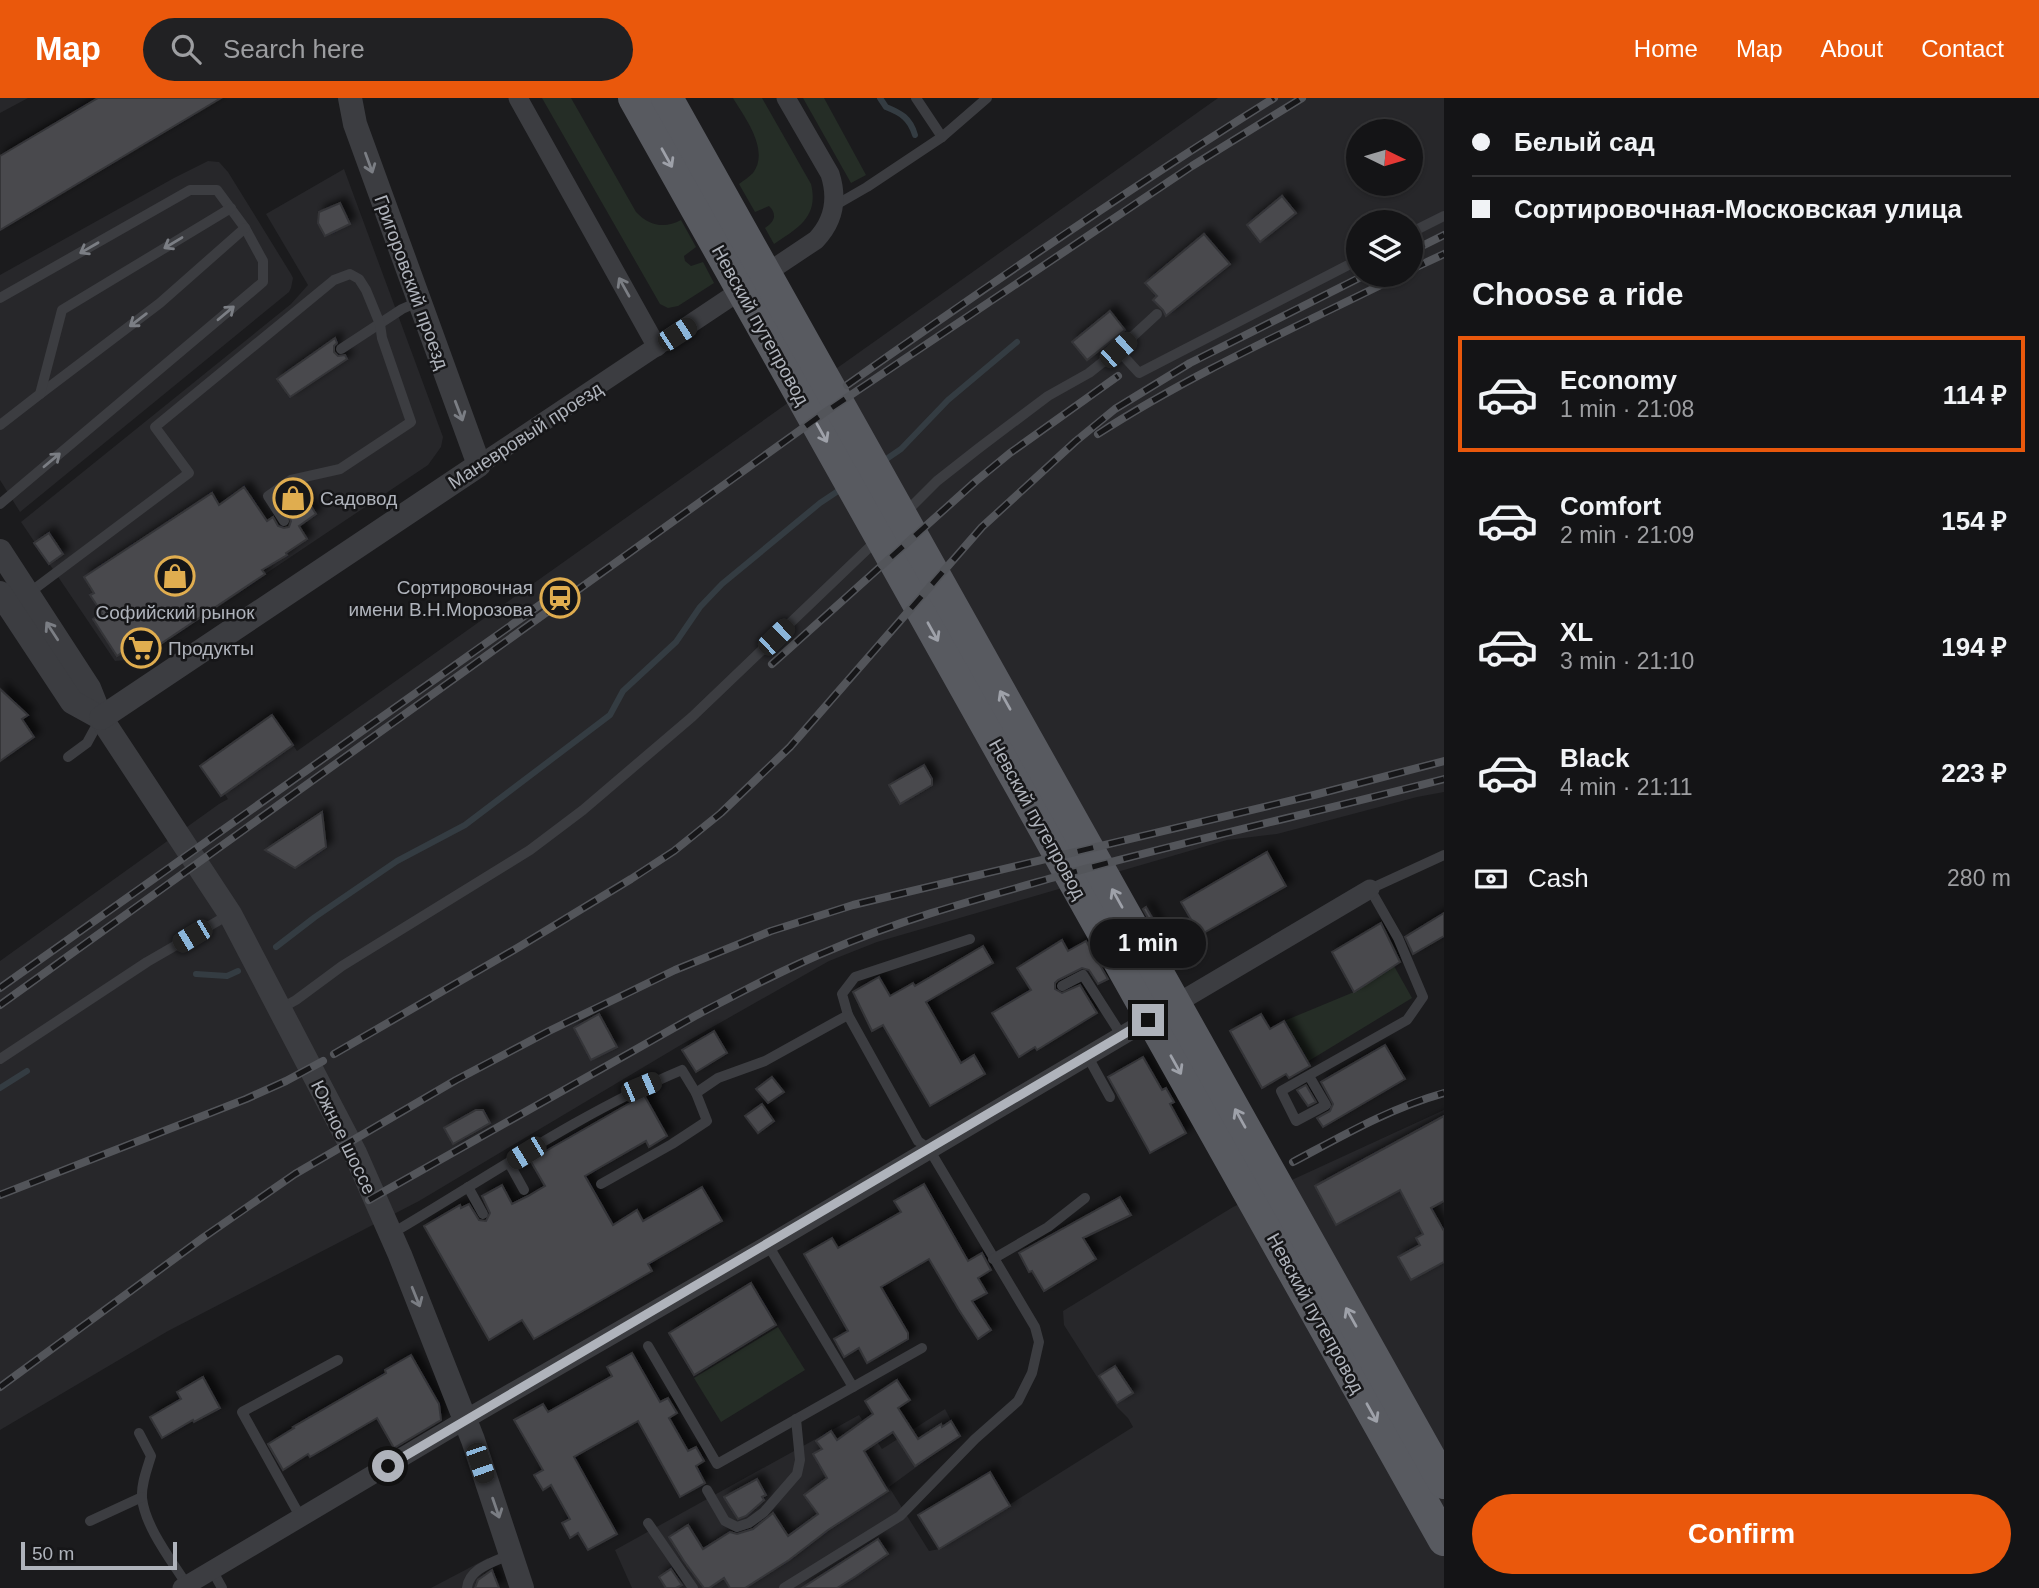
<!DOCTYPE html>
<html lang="en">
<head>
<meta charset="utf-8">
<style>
	body { margin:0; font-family:Helvetica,sans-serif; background:#212123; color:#f1f3f6; height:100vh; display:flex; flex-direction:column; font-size:26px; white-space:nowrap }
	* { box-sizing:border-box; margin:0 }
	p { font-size:23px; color:#9d9ea1 }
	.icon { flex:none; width:38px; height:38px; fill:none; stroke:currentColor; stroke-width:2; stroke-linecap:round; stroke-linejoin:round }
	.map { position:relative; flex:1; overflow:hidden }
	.side { display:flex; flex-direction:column; background:#141416; width:595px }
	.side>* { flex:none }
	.top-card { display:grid; align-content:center; height:154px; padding:0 28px; background:#141416 }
	.needle { width:46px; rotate:95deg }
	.tools { position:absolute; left:1346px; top:21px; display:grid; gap:14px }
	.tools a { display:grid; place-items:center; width:77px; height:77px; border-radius:50%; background:#141416; box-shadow:0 2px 5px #0004,0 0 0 2px #333335; font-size:35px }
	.scale { position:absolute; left:21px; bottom:18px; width:156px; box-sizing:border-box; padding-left:7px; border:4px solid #afb3bb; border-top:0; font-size:19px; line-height:24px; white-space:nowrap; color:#afb3bb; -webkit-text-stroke:5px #161618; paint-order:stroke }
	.end { position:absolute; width:32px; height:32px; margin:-16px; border:9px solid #afb3bb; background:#111; box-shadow:0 0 0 4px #111 }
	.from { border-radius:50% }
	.bubble { position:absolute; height:49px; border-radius:24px; background:#141416; box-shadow:0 2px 5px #0004,0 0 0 2px #333335; font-size:23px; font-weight:800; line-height:49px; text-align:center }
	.car { position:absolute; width:21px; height:42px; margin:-21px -10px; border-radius:9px; box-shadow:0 0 5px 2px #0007; background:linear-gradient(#222 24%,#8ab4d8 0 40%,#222 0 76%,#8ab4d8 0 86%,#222 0) }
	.top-card b { display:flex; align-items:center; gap:24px; height:66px; font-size:26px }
	.top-card b+b { border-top:2px solid #333335 }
	.top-card i { width:18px; height:18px; background:#f1f3f6 }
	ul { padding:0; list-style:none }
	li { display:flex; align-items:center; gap:21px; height:116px; margin:0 14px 10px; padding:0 14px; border:4px solid transparent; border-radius:0px }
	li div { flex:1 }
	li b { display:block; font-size:26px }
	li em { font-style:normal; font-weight:800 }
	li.current { border-color:#ea580c }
	li>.icon { width:63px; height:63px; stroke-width:1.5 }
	h2 { padding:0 28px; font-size:32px; line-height:84px }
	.pay { display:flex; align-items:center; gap:18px; height:77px; padding:0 28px; font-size:26px }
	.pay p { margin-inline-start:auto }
	.primary-button { display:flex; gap:14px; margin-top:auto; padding:14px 28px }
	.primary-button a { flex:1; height:80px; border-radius:42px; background:#ea580c; color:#fff; font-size:28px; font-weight:800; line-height:80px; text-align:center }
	header { display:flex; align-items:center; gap:42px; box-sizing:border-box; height:98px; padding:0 35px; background:#ea580c; color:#fff }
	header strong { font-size:33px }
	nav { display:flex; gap:38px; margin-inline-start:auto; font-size:24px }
	.search { width:490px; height:63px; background:#212123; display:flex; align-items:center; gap:18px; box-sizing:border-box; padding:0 24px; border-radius:38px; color:#9d9ea1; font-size:26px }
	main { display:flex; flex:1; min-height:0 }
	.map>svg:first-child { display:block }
	.built { fill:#27272a; fill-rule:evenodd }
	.green { fill:#252d26 }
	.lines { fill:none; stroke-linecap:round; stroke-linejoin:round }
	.stream { stroke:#343c42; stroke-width:6 }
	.building { fill:#48494d; stroke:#353539; stroke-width:2; filter:url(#shadow) }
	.service { stroke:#3c3d41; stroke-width:10 }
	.minor { stroke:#3c3d41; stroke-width:19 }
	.tertiary { stroke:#3c3d41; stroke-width:24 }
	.primary { stroke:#585a60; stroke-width:32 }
	.rail-casing { stroke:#53555a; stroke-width:8 }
	.rail { stroke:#161618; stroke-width:5; stroke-dasharray:16; stroke-linecap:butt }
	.oneway { stroke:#9ea1a9 }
	.oneway2 { stroke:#7b7e84 }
	.route { stroke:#afb3bb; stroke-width:9 }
	.labels { text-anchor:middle; stroke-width:5; stroke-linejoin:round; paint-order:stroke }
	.street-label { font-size:19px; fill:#afb3bb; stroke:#161618 }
	.poi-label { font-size:19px; fill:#afb3bb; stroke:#161618; text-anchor:start }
</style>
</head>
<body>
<header>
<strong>Map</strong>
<div class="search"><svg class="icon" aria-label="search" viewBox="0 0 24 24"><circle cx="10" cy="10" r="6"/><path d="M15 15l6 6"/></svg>Search here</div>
<nav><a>Home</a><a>Map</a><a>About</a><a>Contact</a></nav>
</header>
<main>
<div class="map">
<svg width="1444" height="1490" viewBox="0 0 1444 1490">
	<defs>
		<filter id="shadow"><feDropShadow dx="6" dy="-6" stdDeviation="3.5" flood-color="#0009"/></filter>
	</defs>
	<rect width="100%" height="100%" fill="#1b1b1d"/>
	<g class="built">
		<path d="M0 0H28L0 15Z"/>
		<path d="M1218 0H1444V694L1417 699 1277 736 1227 742 877 844 829 863 679 948 419 1103 168 1233 0 1332V863L219 706 228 701 224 695 293 647 297 653ZM1358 33H1410V86H1358ZM1358 124H1410V177H1358Z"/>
		<path d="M208 63 219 64 228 74 291 176 293 180 291 190 289 194 20 414 0 382V177L174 80Z"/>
		<path d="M344 71 443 339 441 349 428 367 138 561 115 563 21 424 291 206 308 187 266 116Z"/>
		<path d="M1444 1012V1490H632L615 1452 859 1317 882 1351 945 1311 959 1338 889 1389 929 1453 939 1451 1133 1329 1128 1320 1117 1309 1104 1290 1064 1227 1063 1213 1233 1109Z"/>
		<path d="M488 1460 499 1490H431Z"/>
	</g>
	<g class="green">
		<path d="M542 0H571L636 114C649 128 665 131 681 122L696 149 684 158 685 163 691 168 703 164 714 185 678 208 668 210 660 206Z"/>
		<path d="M733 0H762L811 86C819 119 798 130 774 146L765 130C774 124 778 117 769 108L755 114 739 86C743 83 749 79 753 75 770 52 745 20 733 0Z"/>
		<path d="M803 0H824L866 77 851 85Z"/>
		<path d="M1394 868 1412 900 1307 964 1284 923 1354 894Z"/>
		<path d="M778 1229 805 1272 721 1324 694 1280Z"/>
	</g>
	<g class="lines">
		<g class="stream">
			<path d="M880 0 886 9C901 15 910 20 915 37"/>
			<path d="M882 364 901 351 948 302 1017 244"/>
			<path d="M276 849 315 819 397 763 465 727 610 617 623 593 676 544 700 509 722 486 820 405 844 389"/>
			<path d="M196 876 227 878 238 873"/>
			<path d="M0 990 27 973"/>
		</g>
	</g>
	<g class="building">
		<path d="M98 0H221L0 132V58Z"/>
		<path d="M1282 98 1296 115 1260 144 1247 127Z"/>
		<path d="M340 105 350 126 325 138 318 125 319 114Z"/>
		<path d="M1204 136 1230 166 1166 218 1163 212 1153 202 1157 198 1145 185Z"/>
		<path d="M1110 213 1125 232 1087 262 1072 244Z"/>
		<path d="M335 240 337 245 334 248V254L338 258 345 257 347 261 290 299 277 281Z"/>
		<path d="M244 389 267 423 273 419 278 428 284 430 289 429 291 423 285 410 304 397 316 416 299 428 307 441 286 455 287 457 262 472 265 476 138 561 130 549 117 558 93 521 102 515 90 497 94 495 84 479 212 395 219 407Z"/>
		<path d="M49 435 63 456 49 466 34 445Z"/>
		<path d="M0 591 28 617 22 621 34 639 0 663Z"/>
		<path d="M272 617 293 647 221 698 200 668Z"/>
		<path d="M924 667 932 681V687L900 706 889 687Z"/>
		<path d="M322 714 326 749 295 770 265 752Z"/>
		<path d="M1267 754 1286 788 1200 837 1181 804Z"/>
		<path d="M1146 809 1168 847 1164 849 1143 811Z"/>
		<path d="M1444 815V838L1413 856 1405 839Z"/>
		<path d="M1381 825 1400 864 1354 894 1332 854Z"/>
		<path d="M1062 842 1068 853 1086 843 1108 881 1098 886 1089 872 1082 870 1058 882 1055 885V891L1062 895 1080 887 1097 915 1037 952 1035 949 1019 959 992 915 1031 892 1017 870Z"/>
		<path d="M983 848 993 865 926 904 961 965 974 957 985 976 930 1008 883 927 872 933 853 894 879 879 890 898 913 885 915 888Z"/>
		<path d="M599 916 617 949 591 962 574 930Z"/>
		<path d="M1261 916 1270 931 1284 923 1310 968 1289 980 1286 976 1262 990 1230 933Z"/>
		<path d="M714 933 727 955 696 974 682 952Z"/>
		<path d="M1385 947 1405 981 1323 1029 1317 1020 1330 1013 1333 1006 1321 984Z"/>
		<path d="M1143 959 1162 992 1166 990 1174 1004 1170 1006 1186 1035 1150 1055 1108 979Z"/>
		<path d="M772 979 784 994 768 1005 756 991Z"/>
		<path d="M1306 987 1316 1004 1308 1008 1297 992Z"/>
		<path d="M644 997 667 1038 649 1049 646 1043 585 1078 613 1127 637 1112 643 1123 702 1089 722 1123 648 1166 652 1173 534 1241 522 1222 489 1242 424 1128 460 1107 461 1110 469 1106 479 1122 486 1123 490 1115 482 1098 502 1087 512 1106 528 1098 545 1088 530 1062Z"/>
		<path d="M762 1006 774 1023 758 1035 745 1018Z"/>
		<path d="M476 1012H483L490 1025 453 1046 444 1030Z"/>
		<path d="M1444 1018V1103L1431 1110 1444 1133V1164L1411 1182 1398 1159 1420 1147 1416 1140 1423 1136 1400 1092 1336 1127 1315 1088Z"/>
		<path d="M924 1086 968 1163 982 1155 991 1172 978 1180 987 1195 972 1203 991 1232 978 1241 959 1212 929 1161 881 1189 908 1235V1241L867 1265 859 1250 844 1259 834 1241 848 1233 804 1156 832 1140 838 1150 901 1114 894 1103Z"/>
		<path d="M1120 1099 1131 1117 1083 1140 1096 1161 1044 1193 1032 1173 1029 1174 1019 1155Z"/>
		<path d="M751 1185 776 1227 694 1277 669 1235Z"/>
		<path d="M632 1255 660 1304 668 1300 677 1315 669 1320 688 1353 696 1349 704 1363 696 1368 705 1385 680 1399 638 1323 574 1359 617 1436 588 1452 578 1435 570 1440 562 1425 570 1421 551 1387 543 1392 534 1377 543 1372 514 1322 543 1306 548 1314 612 1278 607 1269Z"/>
		<path d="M411 1257 439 1306 441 1322 394 1350 377 1320 310 1359 308 1356 283 1372 268 1346 294 1330 293 1329 386 1275 385 1272Z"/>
		<path d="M1115 1268 1133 1295 1117 1305 1099 1278Z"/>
		<path d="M203 1279 220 1310 194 1324 193 1322 162 1340 150 1319 181 1301 177 1294Z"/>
		<path d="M897 1282 910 1302 898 1310 918 1341 941 1326 942 1329 951 1323 960 1338 915 1368 893 1334 864 1353 888 1393 828 1432 789 1462 745 1490H730L724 1480 709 1490H704L684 1463 669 1439 688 1427 703 1451 730 1434 737 1436 753 1431 773 1415 788 1438 818 1416 804 1397 827 1380 813 1356 822 1351 816 1343 831 1333 837 1342 873 1316 865 1303Z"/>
		<path d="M990 1374 1010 1408 939 1451 918 1417Z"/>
		<path d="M757 1381 766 1397 762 1399 764 1402 746 1418 738 1421 724 1399Z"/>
		<path d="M878 1441 888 1456 856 1478 837 1490H802Z"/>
		<path d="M671 1471 682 1487 676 1490H666L659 1479Z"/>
		<path d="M492 1472 499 1490H475L478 1482Z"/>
	</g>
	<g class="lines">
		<g class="service">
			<path d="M916 0 942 39"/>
			<path d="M834 108 867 89 942 39 987 0"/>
			<path d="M1410 135 1444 118"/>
			<path d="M0 200 190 92H217L245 130 263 163V184L0 406"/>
			<path d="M341 251 402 211 418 204"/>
			<path d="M1118 252 1157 216"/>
			<path d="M40 296 160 205 245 130"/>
			<path d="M0 327 40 296 62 212 231 110"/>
			<path d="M905 415 937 383 979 350 1048 298 1089 275 1118 252 1139 275 1358 162"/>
			<path d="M29 495 189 375 155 329 334 182 350 176 359 181 366 192 380 226 382 240 411 324 340 371 291 382 268 398 284 423"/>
			<path d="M68 659 87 645 99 623"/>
			<path d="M1062 888 1083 877 1122 938"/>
			<path d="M280 911 296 902 342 868 530 752 583 712 692 619 877 442"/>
			<path d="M848 917 842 896 855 879 970 841"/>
			<path d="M1088 959 1110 999"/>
			<path d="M0 961 147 864 230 816"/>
			<path d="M1309 978 1326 1007 1296 1023 1281 993 1407 922 1423 899 1398 840 1370 791 1444 757"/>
			<path d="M696 995 718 980 765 963 848 917 918 1043 929 1051 1035 1229 1039 1244 1032 1275 1018 1303 975 1341 900 1418 784 1490"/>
			<path d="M509 1065 524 1092"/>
			<path d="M468 1089 483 1116"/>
			<path d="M401 1130C492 1076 584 1013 682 972L696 995 707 1023 672 1046 601 1086"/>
			<path d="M768 1147 853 1289"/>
			<path d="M993 1161 1048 1129 1085 1100"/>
			<path d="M648 1248 717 1366 922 1250"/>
			<path d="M139 1335 151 1358C147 1371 141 1386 142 1400 145 1429 172 1463 187 1487"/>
			<path d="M707 1392 725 1423 737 1429 749 1425 764 1414 797 1376 800 1362 796 1321"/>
			<path d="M301 1420 242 1314 338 1262"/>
			<path d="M90 1423 142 1399"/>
			<path d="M648 1425 693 1490"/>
			<path d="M212 1472 222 1490"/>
			<path d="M467 1490C469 1470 494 1464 511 1456"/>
		</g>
		<g class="minor">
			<path d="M518 0 657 249"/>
			<path d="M479 367 816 142C834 123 838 101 830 76L786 0"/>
			<path d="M182 1490 478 1314 768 1147 1370 791"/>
		</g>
		<g class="tertiary">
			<path d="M0 453 89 590 101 620 230 816 355 1055 400 1157 473 1342 522 1490"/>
			<path d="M0 495 72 604 101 620"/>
			<path d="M101 620 479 367 355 26 350 0"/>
		</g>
		<g class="primary">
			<path d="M634 0 1444 1442"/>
			<path d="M667 0 1444 1385"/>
		</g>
		<g class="rail-casing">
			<g id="rail">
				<path d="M1410 154 1444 137"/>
				<path d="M1410 172 1444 156"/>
				<path d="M847 287C987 188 1128 91 1274 0"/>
				<path d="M1098 336C1194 274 1299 228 1401 177"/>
				<path d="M772 566 976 383 1010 355 1118 278"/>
				<path d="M0 890 551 499"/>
				<path d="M0 907 824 315 1192 68 1302 0"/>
				<path d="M334 956 519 849 631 781 674 753 721 715 790 649 982 429 1076 343 1115 311 1190 265 1365 177"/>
				<path d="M1293 1064C1342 1038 1390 1010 1444 995"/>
				<path d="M0 1097 246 1001 286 983 323 963"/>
				<path d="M369 1102 695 918C739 895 782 872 828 853 902 821 981 800 1059 778 1187 743 1316 714 1444 681"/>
				<path d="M0 1289 204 1139 295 1076 456 982 549 933 675 872 771 833 853 807 1314 697 1444 663"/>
			</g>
		</g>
		<use href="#rail" class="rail"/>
	</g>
	<defs><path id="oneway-shaft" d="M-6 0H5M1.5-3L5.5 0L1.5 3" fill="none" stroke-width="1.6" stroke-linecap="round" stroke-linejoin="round" transform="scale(1.75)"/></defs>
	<g class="oneway">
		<use href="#oneway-shaft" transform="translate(667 60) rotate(61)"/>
		<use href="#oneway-shaft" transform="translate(822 335) rotate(61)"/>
		<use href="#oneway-shaft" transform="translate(933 534) rotate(61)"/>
		<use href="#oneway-shaft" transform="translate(1005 602) rotate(-119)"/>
		<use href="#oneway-shaft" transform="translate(1117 800) rotate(-119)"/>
		<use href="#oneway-shaft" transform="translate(1176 967) rotate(61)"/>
		<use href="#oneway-shaft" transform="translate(1240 1020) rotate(-119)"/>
		<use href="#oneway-shaft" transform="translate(1351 1219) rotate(-119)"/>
		<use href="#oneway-shaft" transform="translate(1372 1315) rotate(61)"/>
	</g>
	<g class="oneway2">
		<use href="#oneway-shaft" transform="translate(369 65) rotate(70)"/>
		<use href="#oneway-shaft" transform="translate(173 145) rotate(149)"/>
		<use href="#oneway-shaft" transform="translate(89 150) rotate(150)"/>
		<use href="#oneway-shaft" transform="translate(624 189) rotate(-119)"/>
		<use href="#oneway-shaft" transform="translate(226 215) rotate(-40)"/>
		<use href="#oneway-shaft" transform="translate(138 222) rotate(143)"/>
		<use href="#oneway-shaft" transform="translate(459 313) rotate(69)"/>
		<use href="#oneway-shaft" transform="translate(52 362) rotate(-40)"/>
		<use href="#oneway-shaft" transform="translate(52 533) rotate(-123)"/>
		<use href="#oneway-shaft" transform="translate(416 1199) rotate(68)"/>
		<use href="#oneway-shaft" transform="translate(496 1410) rotate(71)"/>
	</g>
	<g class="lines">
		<path class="route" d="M388 1368 1148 922"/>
	</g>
	<defs>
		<g id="shop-ring" transform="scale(2.0125)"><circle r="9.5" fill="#161618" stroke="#e0ad4f" stroke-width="1.5"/><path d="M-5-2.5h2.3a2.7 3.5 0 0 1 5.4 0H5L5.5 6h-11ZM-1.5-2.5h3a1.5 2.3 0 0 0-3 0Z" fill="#e0ad4f"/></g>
		<g id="station-ring" transform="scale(2.0125)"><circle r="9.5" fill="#161618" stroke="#e0ad4f" stroke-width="1.5"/><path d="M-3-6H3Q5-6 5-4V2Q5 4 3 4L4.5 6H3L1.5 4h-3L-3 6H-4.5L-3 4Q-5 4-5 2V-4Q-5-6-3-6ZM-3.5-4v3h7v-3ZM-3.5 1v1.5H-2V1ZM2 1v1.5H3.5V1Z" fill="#e0ad4f"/></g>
		<g id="supermarket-ring" transform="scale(2.0125)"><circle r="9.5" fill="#161618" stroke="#e0ad4f" stroke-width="1.5"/><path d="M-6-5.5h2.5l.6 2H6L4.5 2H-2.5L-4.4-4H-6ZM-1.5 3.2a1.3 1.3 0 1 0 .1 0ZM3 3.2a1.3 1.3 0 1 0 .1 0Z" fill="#e0ad4f"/></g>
	</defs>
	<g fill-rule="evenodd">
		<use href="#shop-ring" x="293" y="400"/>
		<use href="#shop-ring" x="175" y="478"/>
		<use href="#station-ring" x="560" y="500"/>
		<use href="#supermarket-ring" x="141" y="550"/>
	</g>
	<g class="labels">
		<g class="street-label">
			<text transform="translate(412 184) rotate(70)" y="7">Григоровский проезд</text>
			<text transform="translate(761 227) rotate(61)" y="7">Невский путепровод</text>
			<text transform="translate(525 337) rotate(-33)" y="7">Маневровый проезд</text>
			<text transform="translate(1038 721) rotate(61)" y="7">Невский путепровод</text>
			<text transform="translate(344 1039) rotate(64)" y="7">Южное шоссе</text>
			<text transform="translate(1316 1215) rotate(61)" y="7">Невский путепровод</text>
		</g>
		<g class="poi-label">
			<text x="320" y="407">Садовод</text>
			<text x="533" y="496" text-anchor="end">Сортировочная<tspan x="533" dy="22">имени В.Н.Морозова</tspan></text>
			<text x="175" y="521" text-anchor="middle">Софийский рынок</text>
			<text x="168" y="557">Продукты</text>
		</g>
	</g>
</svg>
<div class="tools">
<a><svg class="needle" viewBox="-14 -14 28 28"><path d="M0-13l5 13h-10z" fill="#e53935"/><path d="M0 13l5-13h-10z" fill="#9d9ea1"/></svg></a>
<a><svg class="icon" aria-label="layers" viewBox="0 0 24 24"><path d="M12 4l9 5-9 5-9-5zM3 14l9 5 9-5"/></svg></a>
</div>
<div class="scale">50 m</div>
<i class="end from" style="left:388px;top:1368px"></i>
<i class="end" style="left:1148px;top:922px"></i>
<div class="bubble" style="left:1090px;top:821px;width:116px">1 min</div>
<i class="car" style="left:677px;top:236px;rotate:57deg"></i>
<i class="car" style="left:1118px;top:252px;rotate:48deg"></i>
<i class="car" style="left:776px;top:539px;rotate:46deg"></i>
<i class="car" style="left:192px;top:838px;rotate:239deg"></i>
<i class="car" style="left:641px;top:989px;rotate:67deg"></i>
<i class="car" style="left:526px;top:1055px;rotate:239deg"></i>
<i class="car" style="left:480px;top:1365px;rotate:161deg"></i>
</div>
<section class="side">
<div class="top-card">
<b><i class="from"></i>Белый сад</b>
<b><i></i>Сортировочная-Московская улица</b>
</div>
<h2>Choose a ride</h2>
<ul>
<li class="current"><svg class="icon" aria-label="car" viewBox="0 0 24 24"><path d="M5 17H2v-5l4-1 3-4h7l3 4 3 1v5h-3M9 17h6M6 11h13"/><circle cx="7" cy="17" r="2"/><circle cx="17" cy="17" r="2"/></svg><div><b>Economy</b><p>1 min · 21:08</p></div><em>114 ₽</em></li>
<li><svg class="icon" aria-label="car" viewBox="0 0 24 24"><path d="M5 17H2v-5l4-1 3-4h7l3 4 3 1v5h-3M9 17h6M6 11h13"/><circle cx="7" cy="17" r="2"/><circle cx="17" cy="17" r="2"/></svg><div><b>Comfort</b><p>2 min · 21:09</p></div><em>154 ₽</em></li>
<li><svg class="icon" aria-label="car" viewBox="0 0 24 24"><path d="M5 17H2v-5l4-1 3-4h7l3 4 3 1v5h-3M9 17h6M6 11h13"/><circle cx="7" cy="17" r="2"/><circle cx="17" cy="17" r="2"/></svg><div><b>XL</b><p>3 min · 21:10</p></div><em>194 ₽</em></li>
<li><svg class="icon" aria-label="car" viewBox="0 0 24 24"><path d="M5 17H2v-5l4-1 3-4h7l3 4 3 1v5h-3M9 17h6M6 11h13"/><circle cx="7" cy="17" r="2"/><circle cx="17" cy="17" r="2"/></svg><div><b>Black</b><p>4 min · 21:11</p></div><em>223 ₽</em></li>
</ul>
<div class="pay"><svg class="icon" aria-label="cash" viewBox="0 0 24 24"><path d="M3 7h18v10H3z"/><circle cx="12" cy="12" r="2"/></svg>Cash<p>280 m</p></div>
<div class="primary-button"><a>Confirm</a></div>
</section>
</main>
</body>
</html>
